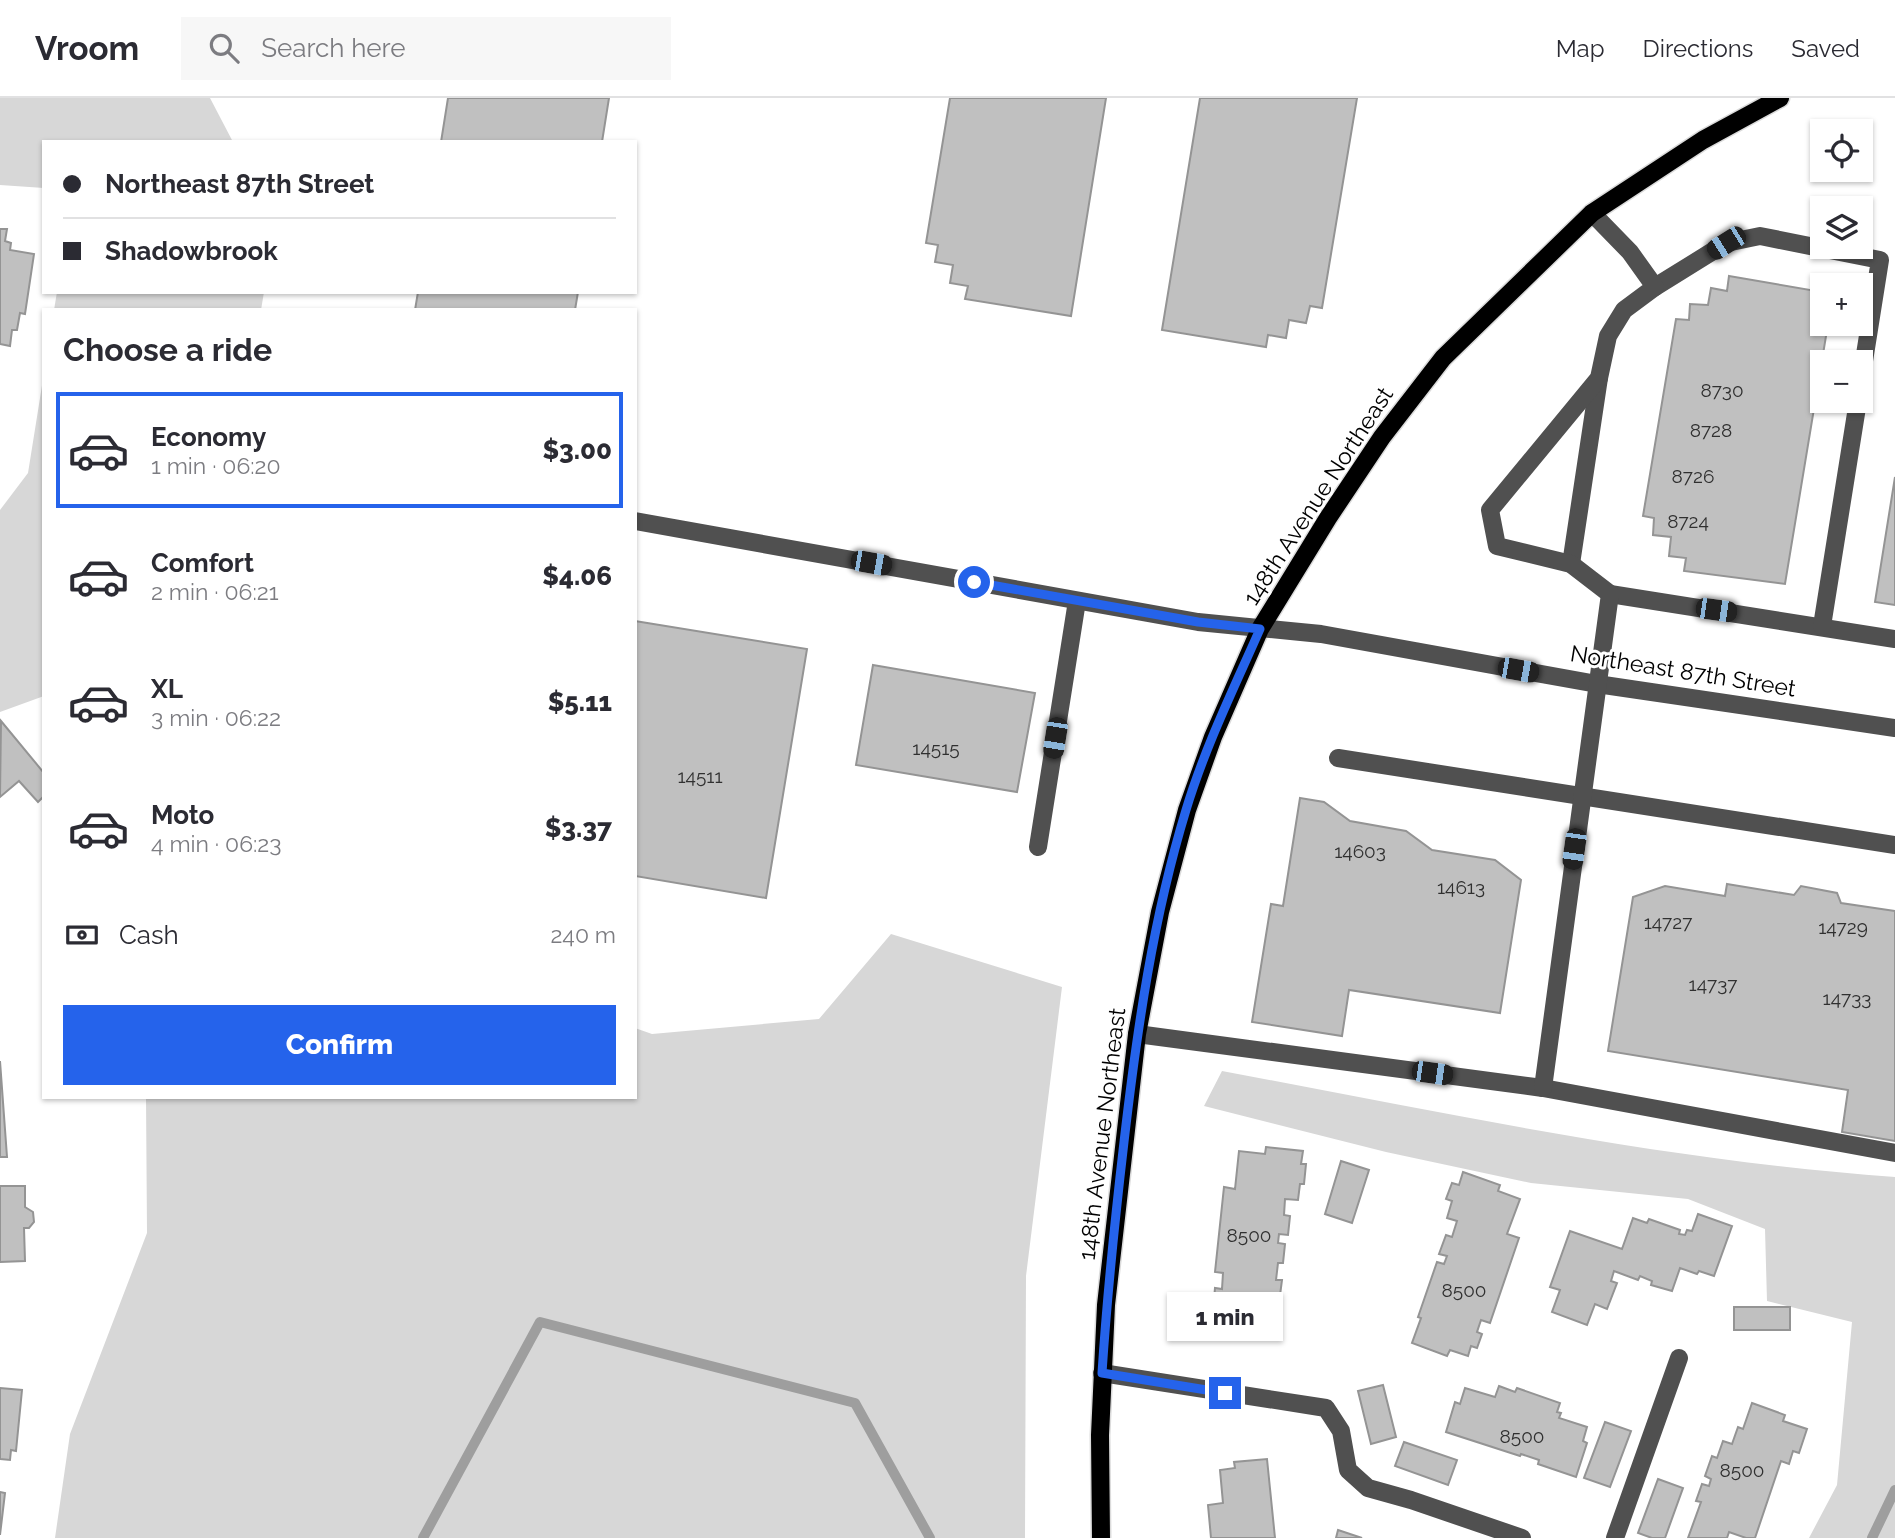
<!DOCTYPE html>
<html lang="en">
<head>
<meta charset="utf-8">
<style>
	body { margin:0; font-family:Raleway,sans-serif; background:#f7f7f7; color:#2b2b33; height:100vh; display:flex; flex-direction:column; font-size:26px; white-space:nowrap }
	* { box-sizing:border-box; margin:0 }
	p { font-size:23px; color:#7c7c81 }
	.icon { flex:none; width:38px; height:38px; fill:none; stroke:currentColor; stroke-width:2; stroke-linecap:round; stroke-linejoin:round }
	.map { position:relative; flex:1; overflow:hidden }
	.side { position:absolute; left:42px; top:210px; width:595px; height:791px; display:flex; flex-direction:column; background:#fff; border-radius:0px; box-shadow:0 2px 5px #0004 }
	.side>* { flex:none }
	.top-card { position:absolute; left:42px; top:42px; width:595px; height:154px; border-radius:0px; box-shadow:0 2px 5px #0004; display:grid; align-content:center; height:154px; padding:0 21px; background:#fff }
	.tools { position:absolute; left:1810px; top:21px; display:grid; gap:14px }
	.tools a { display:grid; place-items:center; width:63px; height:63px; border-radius:0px; background:#fff; box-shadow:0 2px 5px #0004; font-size:35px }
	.end { position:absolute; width:32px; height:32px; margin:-16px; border:9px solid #2563eb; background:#fff; box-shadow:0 0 0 4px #fff }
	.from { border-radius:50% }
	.bubble { position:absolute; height:49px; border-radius:0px; background:#fff; box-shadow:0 2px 5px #0004; font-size:23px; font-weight:800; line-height:49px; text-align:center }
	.car { position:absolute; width:21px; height:42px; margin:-21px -10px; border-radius:9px; box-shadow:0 0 5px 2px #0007; background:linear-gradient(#222 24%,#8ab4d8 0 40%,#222 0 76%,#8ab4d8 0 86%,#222 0) }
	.top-card b { display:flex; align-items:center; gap:24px; height:66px; font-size:26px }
	.top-card b+b { border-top:2px solid #e1e1e2 }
	.top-card i { width:18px; height:18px; background:#2b2b33 }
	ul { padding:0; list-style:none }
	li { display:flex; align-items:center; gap:21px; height:116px; margin:0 14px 10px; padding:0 7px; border:4px solid transparent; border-radius:0px }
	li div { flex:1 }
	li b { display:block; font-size:26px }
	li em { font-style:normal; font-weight:800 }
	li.active { border-color:#2563eb }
	li>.icon { width:63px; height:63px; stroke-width:1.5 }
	h2 { padding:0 21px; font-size:32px; line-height:84px }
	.pay { display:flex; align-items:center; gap:18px; height:77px; padding:0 21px; font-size:26px }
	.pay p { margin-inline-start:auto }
	.primary-button { display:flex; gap:14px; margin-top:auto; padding:14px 21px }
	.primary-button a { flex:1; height:80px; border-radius:0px; background:#2563eb; color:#fff; font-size:28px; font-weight:800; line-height:80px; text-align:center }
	header { display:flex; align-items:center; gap:42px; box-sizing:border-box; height:98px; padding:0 35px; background:#fff; border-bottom:2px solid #e1e1e2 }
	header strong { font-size:33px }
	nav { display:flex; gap:38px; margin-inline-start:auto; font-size:24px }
	.search { width:490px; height:63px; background:#f7f7f7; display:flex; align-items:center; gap:18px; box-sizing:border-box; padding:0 24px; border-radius:0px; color:#7c7c81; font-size:26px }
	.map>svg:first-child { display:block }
	.green { fill:#d7d7d7 }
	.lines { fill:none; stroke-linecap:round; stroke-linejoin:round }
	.stream { stroke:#9e9e9e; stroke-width:10 }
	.building { fill:#c0c0c0; stroke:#949494; stroke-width:2 }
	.major-casing { stroke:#dbdbdb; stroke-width:21 }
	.minor { stroke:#505050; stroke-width:18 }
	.major { stroke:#000; stroke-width:18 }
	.route { stroke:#2563eb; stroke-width:9 }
	.labels { text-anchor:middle; stroke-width:6; stroke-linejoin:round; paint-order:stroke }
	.number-label { font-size:19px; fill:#303030 }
	.street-label { font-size:23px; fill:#000; stroke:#fff }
</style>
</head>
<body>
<header>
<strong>Vroom</strong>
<div class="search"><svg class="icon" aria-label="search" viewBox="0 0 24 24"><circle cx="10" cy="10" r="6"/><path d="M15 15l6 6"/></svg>Search here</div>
<nav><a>Map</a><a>Directions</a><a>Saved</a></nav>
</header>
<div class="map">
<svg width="1895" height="1440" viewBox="0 0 1895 1440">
	<rect width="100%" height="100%" fill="#fff"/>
	<g class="green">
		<path d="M0 0H210L233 44H44V90L0 87Z"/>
		<path d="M57 194H264L261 212H54Z"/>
		<path d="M44 275V598L0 614V412L28 375Z"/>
		<path d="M891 836 1062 889 1026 1178 1025 1440H55L70 1336 147 1135 146 999H635V930L652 936 819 921Z"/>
		<path d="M1222 973C1445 1015 1668 1063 1895 1079V1440H1809L1837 1387 1852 1224 1767 1203 1765 1131 1688 1101 1531 1085 1386 1054 1204 1008Z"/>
	</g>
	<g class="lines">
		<g class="stream">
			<path d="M423 1440 540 1224 855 1305 930 1440"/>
			<path d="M1872 1440 1895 1392"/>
		</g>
	</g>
	<g class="building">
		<path d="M448 0H609L602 44H441Z"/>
		<path d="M950 0H1106L1071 218 965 201 968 188 950 185 953 167 935 164 938 147 926 145Z"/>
		<path d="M1200 0H1357L1322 210 1310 208 1306 225 1289 222 1286 240 1268 237 1266 249 1162 232Z"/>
		<path d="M0 131H7L5 143 11 145 10 152 34 156 25 216 20 215 17 232H12L10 248 0 246Z"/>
		<path d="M1729 178 1822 194V226H1828L1785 486 1684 473 1686 460 1669 458 1671 439 1653 437 1654 420 1643 418 1676 221 1689 222 1690 206 1708 207 1711 190 1727 193Z"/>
		<path d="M418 194H578L575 212H415Z"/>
		<path d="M1895 379V507L1875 504Z"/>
		<path d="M635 523 807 551 766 800 635 778Z"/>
		<path d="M873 567 1035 595 1017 694 856 667Z"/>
		<path d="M1 623 44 675V698L38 704 19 683 0 699Z"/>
		<path d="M1300 700 1324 704 1350 723 1406 733 1432 752 1495 762 1521 782 1500 915 1349 892 1342 938 1252 924 1271 806 1283 808Z"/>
		<path d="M1727 786 1794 797 1801 788 1837 795 1841 805 1895 813V1043L1842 1034 1848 992 1608 953 1633 799 1665 788 1725 798Z"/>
		<path d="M0 963 7 1059H0Z"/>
		<path d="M1266 1049 1303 1053 1301 1066H1306L1304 1086H1300L1298 1102 1285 1101 1284 1117 1290 1118 1288 1137 1279 1136 1278 1145 1285 1146 1283 1165H1278L1276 1182H1282L1279 1205H1274L1272 1226 1239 1222V1216L1213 1213 1215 1190 1222 1191 1223 1175 1215 1174 1224 1089 1235 1091 1239 1053 1265 1056Z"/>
		<path d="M1341 1063 1369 1072 1352 1125 1325 1116Z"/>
		<path d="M1463 1074 1500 1087 1498 1093 1520 1101 1507 1136 1519 1140 1490 1225 1481 1222 1477 1234 1482 1236 1477 1250 1471 1248 1468 1258 1450 1252 1447 1258 1412 1245 1421 1220 1418 1219 1437 1164 1444 1166 1447 1158 1439 1156 1446 1137 1452 1139 1457 1123 1447 1120 1452 1103 1446 1101 1452 1085 1459 1087Z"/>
		<path d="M0 1088H25V1109L33 1114 34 1124 29 1130H24L25 1163 0 1164Z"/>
		<path d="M1698 1116 1732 1128 1714 1178 1699 1173 1697 1176 1680 1170 1672 1193 1651 1187 1652 1183 1640 1178 1638 1182 1614 1173 1611 1183 1617 1185 1607 1211 1595 1206 1587 1227 1552 1214 1560 1192 1550 1189 1570 1133 1622 1151 1633 1120 1647 1125 1649 1121 1680 1132 1679 1136 1685 1137 1687 1132 1692 1133Z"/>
		<rect x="1734" y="1209" width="56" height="23"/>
		<path d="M1383 1287 1396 1339 1371 1346 1358 1293Z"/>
		<path d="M1499 1288 1515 1294 1517 1290 1560 1305 1557 1314 1561 1315 1559 1320 1587 1329 1583 1343 1587 1345 1576 1379 1538 1366 1539 1362 1521 1356 1520 1358 1446 1334 1455 1304 1460 1306 1465 1290 1495 1299Z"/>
		<path d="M0 1290 22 1292 16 1353 11 1352 10 1362 0 1361Z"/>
		<path d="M1752 1305 1785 1317 1783 1323 1807 1331 1799 1355 1793 1353 1789 1366 1781 1363 1755 1440H1746L1729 1434 1727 1440H1688L1701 1404 1696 1403 1702 1386 1709 1388 1711 1381 1705 1378 1712 1358 1717 1360 1723 1343 1732 1346 1738 1329 1743 1331Z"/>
		<path d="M1605 1324 1631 1333 1610 1389 1584 1380Z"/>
		<path d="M1404 1344 1457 1362 1448 1387 1395 1368Z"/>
		<path d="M1267 1361 1275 1440H1211L1208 1407 1223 1405 1220 1372 1235 1370 1234 1364Z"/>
		<path d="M1658 1381 1683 1390 1665 1440H1652L1638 1435Z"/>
		<path d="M0 1394 5 1395 0 1437Z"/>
		<path d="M1338 1432 1362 1440H1336Z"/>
	</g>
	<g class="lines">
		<g class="major-casing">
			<path id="major" d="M1101 1440 1100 1337 1106 1207 1137 936 1160 814 1187 712 1213 639 1260 531 1328 420 1382 339 1443 260 1592 115 1703 42 1780 0"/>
		</g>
		<g class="minor">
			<path d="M1655 189 1726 145 1760 138 1880 162 1860 288"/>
			<path d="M635 423 1198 524 1321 536 1597 586 1895 630"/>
			<path d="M1571 466 1599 280"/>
			<path d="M1610 496 1895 541"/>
			<path d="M1822 528 1858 303"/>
			<path d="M1338 660 1895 747"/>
			<path d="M1038 749 1077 503"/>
			<path d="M1137 936 1543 990 1895 1055"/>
			<path d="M1543 990 1610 496 1571 466 1497 448 1490 412 1599 280 1608 238 1624 212 1655 189 1630 154 1592 115"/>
			<path d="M1102 1275 1326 1310 1341 1333 1348 1372 1368 1390 1411 1402 1522 1440"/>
			<path d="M1615 1440 1679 1260"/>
		</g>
		<use href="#major" class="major"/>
	</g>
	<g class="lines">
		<path class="route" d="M974 484 1198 524 1260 531C1234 590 1205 649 1186 712 1153 820 1137 932 1124 1044 1115 1121 1107 1198 1102 1275L1225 1295"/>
	</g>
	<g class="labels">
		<g class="number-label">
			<text x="1722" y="299">8730</text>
			<text x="1711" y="339">8728</text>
			<text x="1693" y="385">8726</text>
			<text x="1688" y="430">8724</text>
			<text x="936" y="657">14515</text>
			<text x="700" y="685">14511</text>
			<text x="1360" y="760">14603</text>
			<text x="1461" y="796">14613</text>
			<text x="1668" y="831">14727</text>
			<text x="1843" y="836">14729</text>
			<text x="1713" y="893">14737</text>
			<text x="1847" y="907">14733</text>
			<text x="1249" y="1144">8500</text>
			<text x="1464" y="1199">8500</text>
			<text x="1522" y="1345">8500</text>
			<text x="1742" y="1379">8500</text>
		</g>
		<g class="street-label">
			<text transform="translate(1318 398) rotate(-57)" y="8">148th Avenue Northeast</text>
			<text transform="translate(1683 573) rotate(9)" y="8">Northeast 87th Street</text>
			<text transform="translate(1102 1036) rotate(-83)" y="8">148th Avenue Northeast</text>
		</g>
	</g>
</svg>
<div class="tools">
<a><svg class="icon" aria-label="locate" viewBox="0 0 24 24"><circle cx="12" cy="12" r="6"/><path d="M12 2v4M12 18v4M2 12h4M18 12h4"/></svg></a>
<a><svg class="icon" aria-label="layers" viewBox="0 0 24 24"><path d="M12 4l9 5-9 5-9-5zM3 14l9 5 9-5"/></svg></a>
<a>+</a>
<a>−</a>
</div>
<i class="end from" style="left:974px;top:484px"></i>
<i class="end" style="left:1225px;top:1295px"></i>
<div class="bubble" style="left:1167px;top:1194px;width:116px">1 min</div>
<i class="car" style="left:1726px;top:145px;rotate:238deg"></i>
<i class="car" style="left:871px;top:465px;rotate:100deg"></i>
<i class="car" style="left:1716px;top:512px;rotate:98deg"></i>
<i class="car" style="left:1518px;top:572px;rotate:100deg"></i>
<i class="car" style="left:1055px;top:640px;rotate:189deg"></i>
<i class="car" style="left:1574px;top:751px;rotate:188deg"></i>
<i class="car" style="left:1432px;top:975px;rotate:98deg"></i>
<div class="top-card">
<b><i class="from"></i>Northeast 87th Street</b>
<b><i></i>Shadowbrook</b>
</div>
<section class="side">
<h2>Choose a ride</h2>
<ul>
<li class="active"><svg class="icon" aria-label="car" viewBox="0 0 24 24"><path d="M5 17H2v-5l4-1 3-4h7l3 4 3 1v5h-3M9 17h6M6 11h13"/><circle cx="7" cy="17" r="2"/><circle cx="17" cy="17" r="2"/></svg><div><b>Economy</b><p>1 min · 06:20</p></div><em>$3.00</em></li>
<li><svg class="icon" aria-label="car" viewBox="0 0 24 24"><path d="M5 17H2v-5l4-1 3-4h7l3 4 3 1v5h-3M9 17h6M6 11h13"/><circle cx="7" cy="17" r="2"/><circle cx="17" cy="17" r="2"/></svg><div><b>Comfort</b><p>2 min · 06:21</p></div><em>$4.06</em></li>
<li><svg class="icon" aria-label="car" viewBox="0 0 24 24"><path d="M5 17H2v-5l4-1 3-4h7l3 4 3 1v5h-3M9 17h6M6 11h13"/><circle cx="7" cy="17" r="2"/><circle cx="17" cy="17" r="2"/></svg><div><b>XL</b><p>3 min · 06:22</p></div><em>$5.11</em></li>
<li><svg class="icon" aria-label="car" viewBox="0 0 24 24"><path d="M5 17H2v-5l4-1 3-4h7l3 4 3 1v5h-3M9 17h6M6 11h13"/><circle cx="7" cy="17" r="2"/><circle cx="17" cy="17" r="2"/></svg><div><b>Moto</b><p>4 min · 06:23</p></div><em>$3.37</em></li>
</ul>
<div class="pay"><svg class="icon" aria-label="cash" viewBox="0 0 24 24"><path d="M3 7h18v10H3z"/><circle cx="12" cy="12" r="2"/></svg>Cash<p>240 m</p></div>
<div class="primary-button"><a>Confirm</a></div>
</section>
</div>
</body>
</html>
